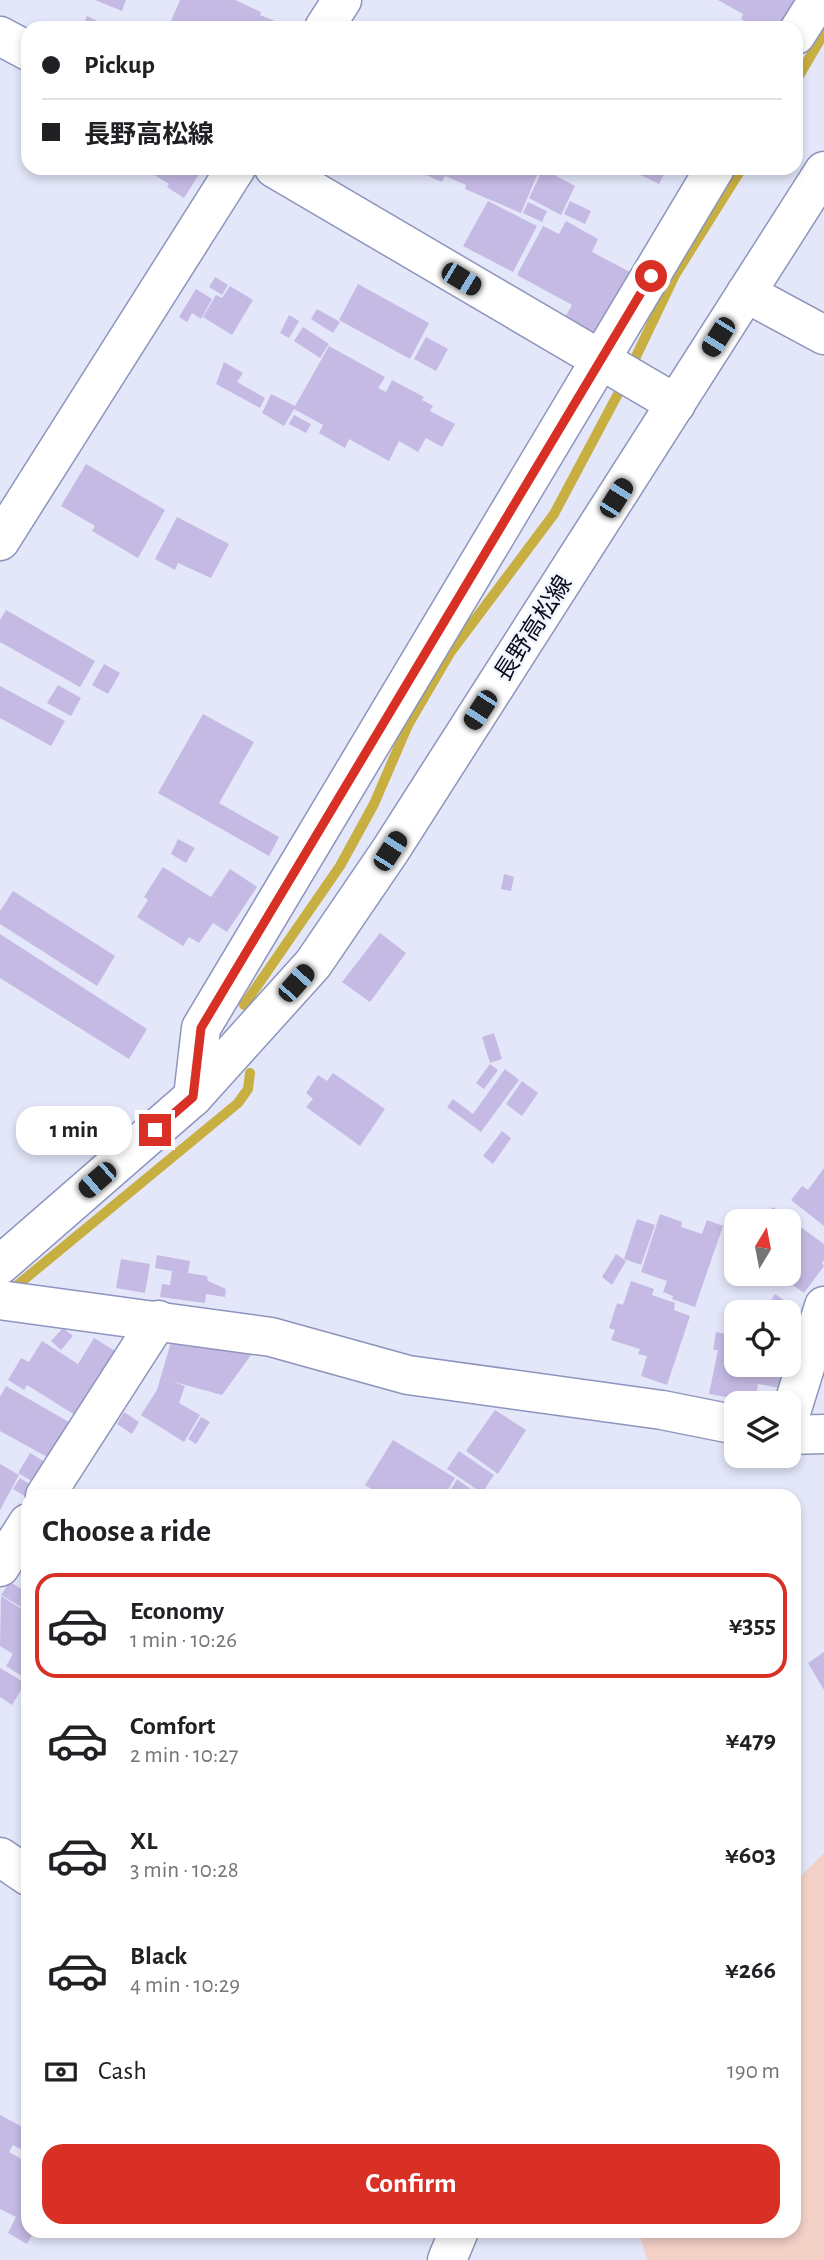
<!DOCTYPE html>
<html lang="en">
<head>
<meta charset="utf-8">
<style>
	body { margin:0; font-family:"Alegreya Sans","Noto Sans JP",sans-serif; background:#f2f2f2; color:#202124; height:100vh; display:flex; flex-direction:column; font-size:26px; white-space:nowrap }
	* { box-sizing:border-box; margin:0 }
	p { font-size:23px; color:#757577 }
	.icon { flex:none; width:38px; height:38px; fill:none; stroke:currentColor; stroke-width:2; stroke-linecap:round; stroke-linejoin:round }
	.map { position:relative; flex:1; overflow:hidden }
	.details { position:absolute; left:21px; top:1489px; width:780px; height:749px; display:flex; flex-direction:column; background:#fff; border-radius:21px; box-shadow:0 4px 10px #0003 }
	.details>* { flex:none }
	.hud { position:absolute; left:21px; top:21px; width:782px; height:154px; border-radius:21px; box-shadow:0 4px 10px #0003; display:grid; align-content:center; height:154px; padding:0 21px; background:#fff }
	.needle { width:46px; rotate:10deg }
	.tools { position:absolute; left:724px; top:1209px; display:grid; gap:14px }
	.tools a { display:grid; place-items:center; width:77px; height:77px; border-radius:14px; background:#fff; box-shadow:0 4px 10px #0003; font-size:35px }
	.end { position:absolute; width:32px; height:32px; margin:-16px; border:9px solid #d93025; background:#fff; box-shadow:0 0 0 4px #fff }
	.from { border-radius:50% }
	.bubble { position:absolute; height:49px; border-radius:21px; background:#fff; box-shadow:0 4px 10px #0003; font-size:23px; font-weight:700; line-height:49px; text-align:center }
	.car { position:absolute; width:21px; height:42px; margin:-21px -10px; border-radius:9px; box-shadow:0 0 5px 2px #0007; background:linear-gradient(#222 24%,#8ab4d8 0 40%,#222 0 76%,#8ab4d8 0 86%,#222 0) }
	.hud b { display:flex; align-items:center; gap:24px; height:66px; font-size:26px }
	.hud b+b { border-top:2px solid #e0e0e0 }
	.hud i { width:18px; height:18px; background:#202124 }
	ul { padding:0; list-style:none }
	li { display:flex; align-items:center; gap:21px; height:105px; margin:0 14px 10px; padding:0 7px; border:4px solid transparent; border-radius:21px }
	li div { flex:1 }
	li b { display:block; font-size:26px }
	li em { font-style:normal; font-weight:700 }
	li.on { border-color:#d93025 }
	li>.icon { width:63px; height:63px; stroke-width:1.5 }
	h2 { padding:0 21px; font-size:32px; line-height:84px }
	.pay { display:flex; align-items:center; gap:18px; height:77px; padding:0 21px; font-size:26px }
	.pay p { margin-inline-start:auto }
	.cta { display:flex; gap:14px; margin-top:auto; padding:14px 21px }
	.cta a { flex:1; height:80px; border-radius:21px; background:#d93025; color:#fff; font-size:28px; font-weight:700; line-height:80px; text-align:center }
	.map>svg:first-child { display:block }
	.green { fill:#f4d1c7 }
	.lines { fill:none; stroke-linecap:round; stroke-linejoin:round }
	.stream { stroke:#c8af41; stroke-width:10 }
	.building { fill:#c5bae4 }
	.minor-casing { stroke:#8d94bd; stroke-width:41 }
	.secondary-casing { stroke:#8d94bd; stroke-width:41 }
	.minor { stroke:#fff; stroke-width:38 }
	.secondary { stroke:#fff; stroke-width:38 }
	.route { stroke:#d93025; stroke-width:9 }
	.labels { text-anchor:middle; stroke-width:5; stroke-linejoin:round; paint-order:stroke }
	.street-label { font-size:24px; fill:#0a0c1a; stroke:#f3f5fe }
</style>
</head>
<body>
<div class="map">
<svg width="824" height="2260" viewBox="0 0 824 2260">
	<rect width="100%" height="100%" fill="#e3e7f9"/>
	<path class="green" d="M824 1853V2260H647L639 2231H794L795 1882Z"/>
	<g class="lines">
		<g class="stream">
			<path d="M796 81 824 33"/>
			<path d="M244 1005 340 866 374 804 408 725 450 653 554 514 619 392 675 275 742 168"/>
			<path d="M9 1292 238 1103 248 1089 250 1073"/>
		</g>
	</g>
	<g class="building">
		<path d="M95 0H126L122 11Z"/>
		<path d="M180 0H235L261 12 260 15 275 21 272 28H168Z"/>
		<path d="M718 0H800L784 28H756L741 19 743 14Z"/>
		<path d="M87 16 112 28H82Z"/>
		<path d="M143 168H203L184 198 167 187 169 184Z"/>
		<path d="M410 168H540L521 213 465 189 466 185 445 176 442 182Z"/>
		<path d="M626 168H667L659 184Z"/>
		<path d="M543 169 575 186 561 215 529 198Z"/>
		<path d="M488 201 537 226 513 272 463 246Z"/>
		<path d="M570 201 591 211 585 224 564 214Z"/>
		<path d="M528 202 547 211 542 222 523 213Z"/>
		<path d="M566 221 598 239 592 252 630 272 594 336 564 319 572 305 517 275 543 226 559 234Z"/>
		<path d="M215 277 228 285 222 295 209 287Z"/>
		<path d="M358 284 429 323 410 359 339 320Z"/>
		<path d="M230 286 253 300 232 335 203 317 216 295 222 298Z"/>
		<path d="M196 289 212 299 201 319 192 313 187 322 179 317Z"/>
		<path d="M317 309 340 322 333 333 311 319Z"/>
		<path d="M289 315 299 321 289 338 280 333Z"/>
		<path d="M303 327 329 344 320 358 294 341Z"/>
		<path d="M426 337 448 349 436 371 414 359Z"/>
		<path d="M329 346 385 377 378 388 386 392 392 380 424 397 422 400 433 406 430 411 455 424 442 447 426 438 418 452 399 441 389 461 349 439 345 448 319 433 323 425 294 409 284 426 262 413 271 394 295 406Z"/>
		<path d="M224 362 243 373 237 382 265 398 260 408 216 384Z"/>
		<path d="M294 415 311 424 306 433 289 424Z"/>
		<path d="M86 464 165 510 138 558 92 531 95 526 61 506Z"/>
		<path d="M177 517 229 544 211 578 178 563 175 570 155 559Z"/>
		<path d="M6 610 95 661 80 687 0 642V620Z"/>
		<path d="M104 664 120 673 108 694 92 685Z"/>
		<path d="M58 685 81 698 71 716 47 703Z"/>
		<path d="M0 686 65 721 51 746 0 718Z"/>
		<path d="M203 714 254 742 219 803 279 837 269 856 158 793Z"/>
		<path d="M178 839 195 848 186 863 171 854Z"/>
		<path d="M163 867 211 897 230 869 257 887 227 932 213 923 199 943 189 937 183 946 137 917 148 900 144 897Z"/>
		<path d="M504 874 514 877 511 891 501 889Z"/>
		<path d="M13 891 115 956 97 986 0 924V911Z"/>
		<path d="M380 933 406 953 370 1002 342 982Z"/>
		<path d="M0 934 147 1029 129 1059 0 978Z"/>
		<path d="M494 1033 502 1059 490 1063 482 1037Z"/>
		<path d="M490 1064 498 1070 484 1089 476 1083Z"/>
		<path d="M505 1069 519 1080 481 1132 447 1107 453 1099 473 1114Z"/>
		<path d="M333 1073 385 1109 360 1146 306 1107 313 1099 306 1093 318 1075 327 1081Z"/>
		<path d="M522 1081 538 1093 522 1116 506 1104Z"/>
		<path d="M502 1131 511 1138 493 1164 483 1156Z"/>
		<path d="M824 1168V1226L791 1200 802 1186 808 1190Z"/>
		<path d="M773 1207 824 1244V1260L822 1263 824 1266 804 1293 777 1274H789V1222H761Z"/>
		<path d="M660 1214 682 1222 681 1227 702 1234 707 1220 723 1226 695 1307 672 1299 673 1296 663 1292 667 1281 641 1272Z"/>
		<path d="M637 1219 655 1225 641 1265 624 1259Z"/>
		<path d="M616 1254 626 1261 612 1285 602 1277Z"/>
		<path d="M157 1255 190 1261 188 1273 207 1276 208 1281 226 1289 225 1297 206 1294 205 1303 160 1297 162 1284 170 1285 172 1271 155 1268Z"/>
		<path d="M121 1259 150 1264 145 1293 116 1288Z"/>
		<path d="M631 1281 654 1289 652 1295 675 1303 674 1310 690 1316 667 1385 641 1376 647 1356 638 1354 640 1349 611 1340 615 1330 609 1328 617 1303 623 1305Z"/>
		<path d="M775 1294 800 1311 795 1319 789 1315V1312H785L770 1302Z"/>
		<path d="M63 1328 73 1336 61 1350 51 1341Z"/>
		<path d="M716 1332 737 1336V1365H784L780 1388 758 1384 755 1402 709 1394 718 1350H713Z"/>
		<path d="M94 1338 117 1352 78 1417 27 1385 24 1390 8 1380 21 1358 29 1362 42 1341 78 1364Z"/>
		<path d="M171 1342 191 1347V1344L254 1351 222 1395 171 1381 185 1386 179 1403 200 1415 184 1442 141 1415 157 1390Z"/>
		<path d="M6 1386 69 1422 49 1458 0 1431V1397Z"/>
		<path d="M495 1410 526 1430 498 1474 466 1451Z"/>
		<path d="M124 1412 139 1422 132 1434 117 1424Z"/>
		<path d="M201 1417 210 1422 196 1444 188 1439Z"/>
		<path d="M393 1440 455 1478 444 1496H383L365 1485Z"/>
		<path d="M459 1451 494 1475 482 1493 447 1469Z"/>
		<path d="M30 1453 50 1465 39 1485 18 1473Z"/>
		<path d="M0 1464 19 1475 0 1510Z"/>
		<path d="M20 1478 36 1488 28 1498 13 1489Z"/>
		<path d="M457 1479 480 1496H447Z"/>
		<path d="M10 1582 28 1593V1611L1 1595Z"/>
		<path d="M1 1596 28 1613V1680L6 1666 13 1654 0 1646Z"/>
		<path d="M824 1652V1690L808 1663Z"/>
		<path d="M0 1668 25 1683 12 1705 0 1697Z"/>
		<path d="M0 2115 28 2130V2153L13 2145 9 2152 28 2163V2231H34L27 2244 8 2233 16 2217 0 2209Z"/>
	</g>
	<g class="lines">
		<g class="minor-casing">
			<g id="minor">
				<path d="M324 28 342 0"/>
				<path d="M796 35 818 0"/>
				<path d="M0 36 28 51"/>
				<path d="M274 168 676 404"/>
				<path d="M746 293 824 335"/>
				<path d="M0 541 236 168"/>
				<path d="M193 1097 201 1028 715 168"/>
				<path d="M0 1300 271 1337 408 1375 662 1410 737 1425"/>
				<path d="M789 1419 824 1306"/>
				<path d="M789 1435 824 1434"/>
				<path d="M45 1496 158 1320"/>
				<path d="M0 1567 28 1523"/>
				<path d="M0 1857 28 1876"/>
				<path d="M447 2260 459 2231"/>
			</g>
		</g>
		<g class="secondary-casing">
			<path id="secondary" d="M0 1265 193 1097 313 964 390 851 824 171"/>
		</g>
		<use href="#minor" class="minor"/>
		<use href="#secondary" class="secondary"/>
	</g>
	<g class="lines">
		<path class="route" d="M155 1130 193 1097 201 1028 651 276"/>
	</g>
	<g class="labels">
		<g class="street-label">
			<text transform="translate(533 628) rotate(-57)" y="8">長野高松線</text>
		</g>
	</g>
</svg>
<div class="tools">
<a><svg class="needle" viewBox="-14 -14 28 28"><path d="M0-13l5 13h-10z" fill="#e53935"/><path d="M0 13l5-13h-10z" fill="#757577"/></svg></a>
<a><svg class="icon" aria-label="locate" viewBox="0 0 24 24"><circle cx="12" cy="12" r="6"/><path d="M12 2v4M12 18v4M2 12h4M18 12h4"/></svg></a>
<a><svg class="icon" aria-label="layers" viewBox="0 0 24 24"><path d="M12 4l9 5-9 5-9-5zM3 14l9 5 9-5"/></svg></a>
</div>
<i class="end from" style="left:651px;top:276px"></i>
<i class="end" style="left:155px;top:1130px"></i>
<div class="bubble" style="left:16px;top:1106px;width:116px">1 min</div>
<i class="car" style="left:461px;top:279px;rotate:121deg"></i>
<i class="car" style="left:718px;top:337px;rotate:212deg"></i>
<i class="car" style="left:616px;top:498px;rotate:32deg"></i>
<i class="car" style="left:480px;top:710px;rotate:213deg"></i>
<i class="car" style="left:390px;top:851px;rotate:33deg"></i>
<i class="car" style="left:296px;top:983px;rotate:42deg"></i>
<i class="car" style="left:97px;top:1180px;rotate:229deg"></i>
<div class="hud">
<b><i class="from"></i>Pickup</b>
<b><i></i>長野高松線</b>
</div>
<section class="details">
<h2>Choose a ride</h2>
<ul>
<li class="on"><svg class="icon" aria-label="car" viewBox="0 0 24 24"><path d="M5 17H2v-5l4-1 3-4h7l3 4 3 1v5h-3M9 17h6M6 11h13"/><circle cx="7" cy="17" r="2"/><circle cx="17" cy="17" r="2"/></svg><div><b>Economy</b><p>1 min · 10:26</p></div><em>¥355</em></li>
<li><svg class="icon" aria-label="car" viewBox="0 0 24 24"><path d="M5 17H2v-5l4-1 3-4h7l3 4 3 1v5h-3M9 17h6M6 11h13"/><circle cx="7" cy="17" r="2"/><circle cx="17" cy="17" r="2"/></svg><div><b>Comfort</b><p>2 min · 10:27</p></div><em>¥479</em></li>
<li><svg class="icon" aria-label="car" viewBox="0 0 24 24"><path d="M5 17H2v-5l4-1 3-4h7l3 4 3 1v5h-3M9 17h6M6 11h13"/><circle cx="7" cy="17" r="2"/><circle cx="17" cy="17" r="2"/></svg><div><b>XL</b><p>3 min · 10:28</p></div><em>¥603</em></li>
<li><svg class="icon" aria-label="car" viewBox="0 0 24 24"><path d="M5 17H2v-5l4-1 3-4h7l3 4 3 1v5h-3M9 17h6M6 11h13"/><circle cx="7" cy="17" r="2"/><circle cx="17" cy="17" r="2"/></svg><div><b>Black</b><p>4 min · 10:29</p></div><em>¥266</em></li>
</ul>
<div class="pay"><svg class="icon" aria-label="cash" viewBox="0 0 24 24"><path d="M3 7h18v10H3z"/><circle cx="12" cy="12" r="2"/></svg>Cash<p>190 m</p></div>
<div class="cta"><a>Confirm</a></div>
</section>
</div>
</body>
</html>
